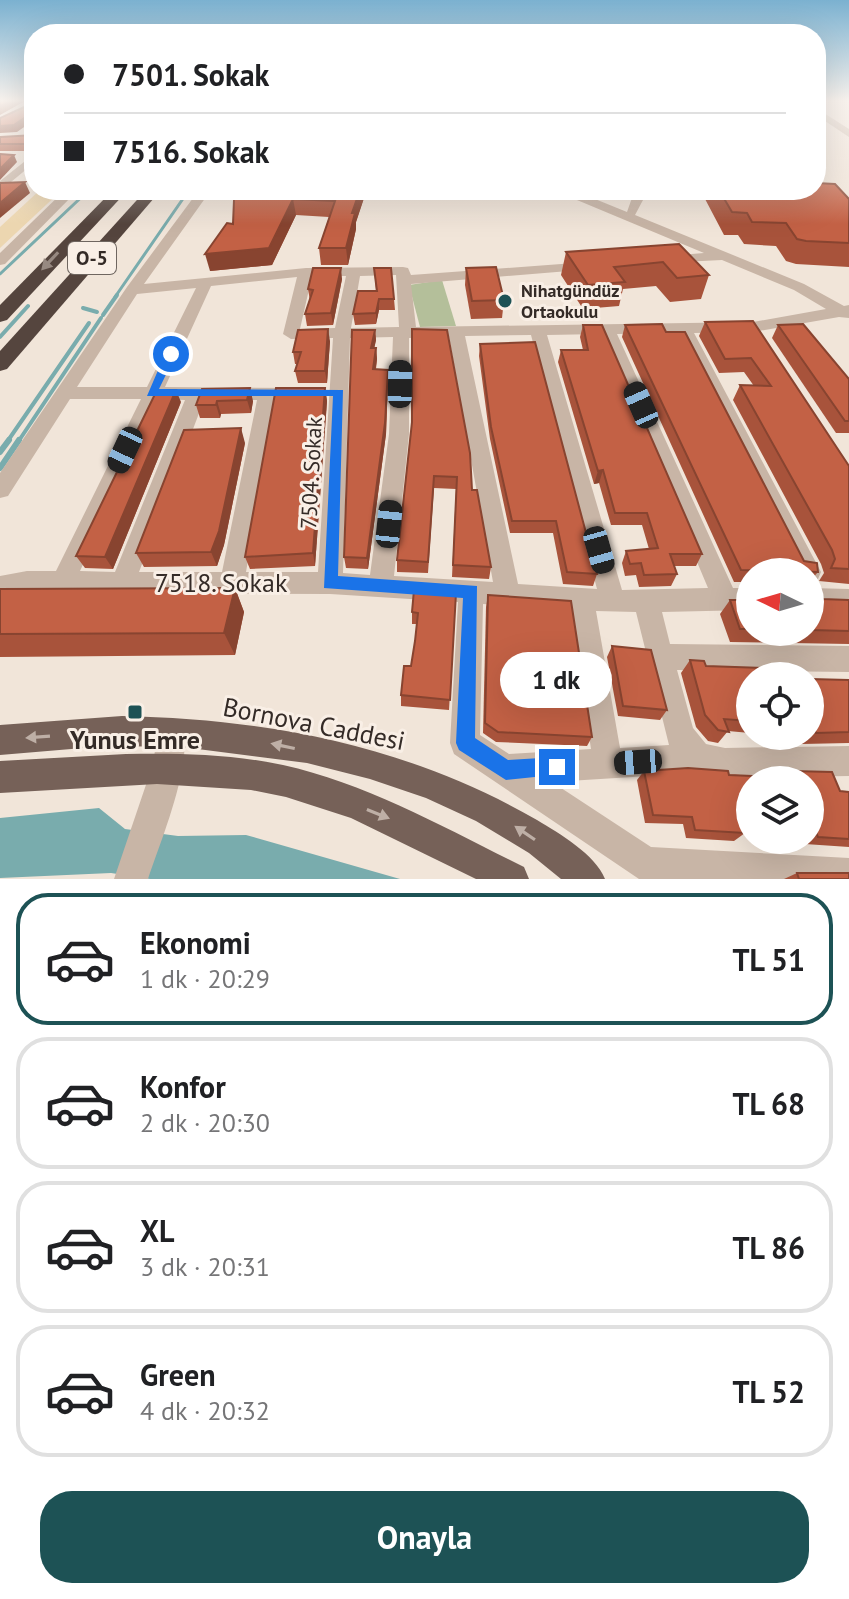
<!DOCTYPE html>
<html lang="tr">
<head>
<meta charset="utf-8">
<style>
	body { margin:0; font-family:"PT Sans",sans-serif; background:#f6f6f6; color:#202124; height:100vh; display:flex; flex-direction:column; font-size:30px; white-space:nowrap }
	* { box-sizing:border-box; margin:0 }
	p { font-size:26px; color:#757577 }
	.icon { flex:none; width:44px; height:44px; fill:none; stroke:currentColor; stroke-width:2; stroke-linecap:round; stroke-linejoin:round }
	.map { position:relative; height:879px; overflow:hidden }
	.side { display:flex; flex-direction:column; background:#fff; flex:1 }
	.side>* { flex:none }
	.guide { position:absolute; left:24px; top:24px; width:802px; height:176px; border-radius:32px; box-shadow:0 8px 32px #0002; display:grid; align-content:center; height:176px; padding:0 40px; background:#fff }
	.needle { width:52px; rotate:275deg }
	.fabs { position:absolute; left:736px; top:558px; display:grid; gap:16px }
	.fabs a { display:grid; place-items:center; width:88px; height:88px; border-radius:50%; background:#fff; box-shadow:0 8px 32px #0002; font-size:40px }
	.end { position:absolute; width:36px; height:36px; margin:-18px; border:10px solid #1a73e8; background:#fff; box-shadow:0 0 0 4px #fff }
	.from { border-radius:50% }
	.bubble { position:absolute; height:56px; border-radius:28px; background:#fff; box-shadow:0 8px 32px #0002; font-size:26px; font-weight:700; line-height:56px; text-align:center }
	.car { position:absolute; width:24px; height:48px; margin:-24px -12px; border-radius:10px; box-shadow:0 0 6px 2px #0007; background:linear-gradient(#222 24%,#8ab4d8 0 40%,#222 0 76%,#8ab4d8 0 86%,#222 0) }
	.guide b { display:flex; align-items:center; gap:28px; height:76px; font-size:30px }
	.guide b+b { border-top:2px solid #e0e0e0 }
	.guide i { width:20px; height:20px; background:#202124 }
	ul { padding:14px 0 0; list-style:none }
	li { display:flex; align-items:center; gap:24px; height:132px; margin:0 16px 12px; padding:0 24px; border:4px solid #e0e0e0; border-radius:32px }
	li div { flex:1 }
	li b { display:block; font-size:30px }
	li em { font-style:normal; font-weight:700 }
	li.selected { border-color:#1d5255 }
	li>.icon { width:72px; height:72px; stroke-width:1.5 }
	.cta { display:flex; gap:16px; margin-top:auto; padding:16px 40px }
	.cta a { flex:1; height:92px; border-radius:32px; background:#1d5255; color:#fff; font-size:32px; font-weight:700; line-height:92px; text-align:center }
	.map>svg:first-child { display:block }
	.green { fill:#b4bf9a }
	.sand { fill:#ecd6b0 }
	.water { fill:#79acad }
	.lines { fill:none; stroke-linecap:round; stroke-linejoin:round }
	.stream-far2 { stroke:#79acad; stroke-width:3 }
	.stream-far1 { stroke:#79acad; stroke-width:4 }
	.stream { stroke:#79acad; stroke-width:6 }
	.minor { fill:#c8b5a6; fill-rule:evenodd }
	.major { fill:#766158; fill-rule:evenodd }
	.highway { fill:#55453e; fill-rule:evenodd }
	.wall { fill:#a8533b }
	.shaded-wall { fill:#884430 }
	.building { fill:#c36145; stroke:#884430; stroke-width:2 }
	.oneway { fill:#978981 }
	.oneway2 { fill:#beafa6 }
	.route { fill:#1a73e8 }
	.poi-dot { fill:#1d5255; stroke:#f9efe6; stroke-width:3 }
	.labels { text-anchor:middle; stroke-width:6; stroke-linejoin:round; paint-order:stroke }
	.far-poi-label { font-size:18px; font-weight:bold; fill:#342b27; stroke:#f9efe6; text-anchor:start }
	.shield { fill:#f9efe6; stroke:#6f6660; stroke-width:2 }
	.shield-label { font-size:20px; font-weight:bold; fill:#342b27 }
	.street-label { font-size:22px; fill:#342b27; stroke:#f9efe6 }
	.near-street-label { font-size:26px; fill:#342b27; stroke:#f9efe6 }
	.near-poi-label { font-size:26px; font-weight:bold; fill:#342b27; stroke:#f9efe6 }
</style>
</head>
<body>
<div class="map">
<svg width="849" height="879" viewBox="0 0 849 879">
	<rect width="100%" height="100%" fill="#f1e5d9"/>
	<path class="green" d="M442 280 456 326 420 327 409 285Z"/>
	<path class="sand" d="M40 190H62L0 248V227Z"/>
	<path class="water" d="M99 808 125 829 178 836 246 835 400 879H150L111 873 0 878V818Z"/>
	<g class="lines">
		<g class="stream-far2">
			<path d="M0 274 89 190"/>
			<path d="M115 297 189 190"/>
		</g>
		<g class="stream-far1">
			<path d="M83 308 97 312"/>
			<path d="M103 315 117 295"/>
			<path d="M0 337 28 306"/>
			<path d="M7 442 89 323"/>
			<path d="M18 442 101 318"/>
		</g>
		<g class="stream">
			<path d="M0 452 9 440"/>
			<path d="M0 468 19 440"/>
		</g>
		<g class="minor">
			<path d="M816 108 849 129V137L816 115Z"/>
			<path d="M34 154V163L0 191V181Z"/>
			<path d="M65 190H78L5 264 0 265V253Z"/>
			<path d="M199 190H211L144 284 306 268 403 267 408 268 411 275 588 262 595 266 593 269 411 284 416 327 753 322 826 309 794 290 722 260 662 263 660 260 667 256 704 253 553 190 586 194 612 190 595 199 627 212 633 195 644 190H738L737 195 733 196 657 193 643 200 635 215 804 284 844 306 849 305V318L839 317 753 332 694 333 821 572 818 579 810 582V572H797L678 333 617 334 733 588H750V610L662 612 670 644 849 646V672L677 670 693 728 706 744 725 748 849 746V776L725 778 697 773 552 782 651 847 849 858V879H639L454 754 450 743 458 602 330 594 27 593 0 598V576L27 571H56L141 399H70L8 496 0 498V473L127 287ZM396 275 399 327 351 328 360 276ZM312 276H346L335 328 300 329ZM297 277 283 334 291 339 333 338 318 572H246L275 400H300L309 394 300 388 165 387 211 286ZM196 288 147 387H77L137 294ZM601 334 708 588 622 590 547 335ZM531 335 597 589 518 584 465 336ZM393 337 389 434 370 575 343 573 350 338ZM449 337 493 582 394 576 409 434V338ZM159 399 185 400 115 572 80 571ZM204 400H257L222 572H139ZM483 604 570 610 591 749 509 754 480 735ZM596 611 636 612 669 745 620 748Z"/>
			<path d="M810 588 849 589V611L810 610Z"/>
			<path d="M171 718 181 723C196 758 160 842 148 879H114L151 770 161 723Z"/>
		</g>
		<g class="major">
			<path d="M122 716C269 719 409 746 537 820 560 834 595 854 605 879H561L529 853 476 821 426 798 370 779 307 763 182 747 107 746 0 755V725Z"/>
			<path d="M126 754C178 753 231 754 283 765 368 784 447 829 524 867L529 879H476L351 818 286 797 251 790 157 784 0 793V761Z"/>
		</g>
		<g class="highway">
			<path d="M113 190H128L7 320 0 322V305Z"/>
			<path d="M146 190H161L7 369 0 371V351Z"/>
		</g>
	</g>
	<g class="wall">
		<path d="M34 135V151H0V137Z"/>
		<path d="M706 190H816L849 199V267L796 264 786 261 776 246 744 244 738 235H724L704 197Z"/>
		<path d="M365 195 356 222V229L348 265H321L319 248 329 217 296 215 272 265 210 271 233 224 234 200Z"/>
		<path d="M679 244 709 275 701 299 670 302 656 286 623 289 619 306 583 309 561 275 566 252Z"/>
		<path d="M374 268 394 299 395 310H379L376 324 355 325 353 314 376 291Z"/>
		<path d="M466 268 504 300 502 318 471 319 465 285Z"/>
		<path d="M342 279 333 325 307 326 305 314 310 301 308 289Z"/>
		<path d="M753 321 849 466V584L819 581 824 573 821 564 733 400 740 385 754 386 744 372 719 373 699 336 705 322Z"/>
		<path d="M583 325 702 554 696 566H674L677 574 671 586 639 587 636 575 625 576 622 563 626 551 649 549 642 525H611L599 483 594 484 558 362 561 350H583L580 337Z"/>
		<path d="M625 325 804 561 818 572 810 581V572H750V582H734L622 337Z"/>
		<path d="M778 325 849 379V433H836L772 338Z"/>
		<path d="M375 330 376 340 374 348H376L377 359 376 369 388 381 386 434 368 569 346 568 344 557Z"/>
		<path d="M330 341 327 383H298L295 371 297 364H295L293 352Z"/>
		<path d="M480 344 597 574 593 586 563 584 553 533H510L490 439 479 356Z"/>
		<path d="M325 388 327 401 315 566 250 569 245 557Z"/>
		<path d="M202 389 253 401 251 413 221 414 220 418H200L196 405Z"/>
		<path d="M181 402 113 569 85 568 76 556Z"/>
		<path d="M412 422 472 490 491 567 489 579 452 577 456 489 434 488 428 573 397 572V560Z"/>
		<path d="M245 443 224 545 217 566 144 567 136 553Z"/>
		<path d="M235 588 244 612 235 655 0 657V589Z"/>
		<path d="M456 593 449 710 401 706V695L411 666 415 641 417 624H412V612Z"/>
		<path d="M488 595 592 737 587 746 496 742 483 733 486 607Z"/>
		<path d="M810 595 822 599 849 600V644L730 642 720 614 730 600H750V632H810Z"/>
		<path d="M612 646 667 710 660 720 618 716 607 657Z"/>
		<path d="M690 660 706 666 750 676V733L728 731 718 743 708 741 696 727 681 673Z"/>
		<path d="M810 679 849 680V743L802 744 800 737 783 736H810Z"/>
		<path d="M644 771 785 777 793 771 840 791 849 792V847L805 844 803 840H810V780H750V829H744L745 833 734 841 686 838 683 824 645 823 637 780Z"/>
		<path d="M797 873 849 879H784Z"/>
	</g>
	<g class="shaded-wall">
		<path d="M10 101H25L0 115V106Z"/>
		<path d="M34 111V120L17 132 0 133V126Z"/>
		<path d="M14 155 17 162 0 180V169Z"/>
		<path d="M25 182 30 193 0 218V203Z"/>
		<path d="M360 190H365V195L356 222V229L348 265 346 248 352 213Z"/>
		<path d="M293 199 296 215 272 265 210 271 205 254Z"/>
		<path d="M341 268 342 279 333 325 331 313Z"/>
		<path d="M379 299V310L376 324V313Z"/>
		<path d="M328 329 330 341 327 383 325 371Z"/>
		<path d="M375 330 376 340 372 359 371 348Z"/>
		<path d="M376 348 377 359 374 380 373 369Z"/>
		<path d="M388 370 386 434 368 569 367 558Z"/>
		<path d="M250 388 253 401 251 413 247 400Z"/>
		<path d="M325 388 327 401 315 566 313 553Z"/>
		<path d="M176 390 181 402 113 569 105 557Z"/>
		<path d="M217 401 221 414 220 418 216 405Z"/>
		<path d="M241 428 245 443 224 545 217 566 211 552Z"/>
		<path d="M603 470 599 483 594 484 598 471Z"/>
		<path d="M235 588 244 612 235 655 224 633Z"/>
	</g>
	<g class="building">
		<path d="M0 101H10L0 106Z"/>
		<path d="M33 101 34 111 14 125 0 126V118L33 103Z"/>
		<path d="M34 135 33 144H0V137Z"/>
		<path d="M0 154 14 155 0 169Z"/>
		<path d="M25 182 0 203V183Z"/>
		<path d="M816 183 835 184 849 199V243L806 241 797 239 786 223 752 222 747 213 732 212 719 190H816Z"/>
		<path d="M241 190H360L352 213H355L346 248H319L335 201 293 199 269 248 205 254 227 223 233 224 234 200Z"/>
		<path d="M679 244 709 275 677 278 663 262 614 267 625 282 588 285 566 252Z"/>
		<path d="M496 267 504 300 472 301 466 268Z"/>
		<path d="M313 268H341L331 313 305 314 313 290 308 289Z"/>
		<path d="M374 268H391L394 299H379L376 313 353 314 358 291H377Z"/>
		<path d="M753 321 849 466V569L831 568 835 559 832 550 740 385 771 386 751 358 725 359 705 322Z"/>
		<path d="M662 324 666 332H685L804 561 817 563 818 572 741 570 625 325Z"/>
		<path d="M803 324 849 379V421H845L778 325Z"/>
		<path d="M583 325H602L702 554H670L677 574 644 575 641 563 630 564 626 551 658 548 647 513H615L603 470 598 471 561 350H588Z"/>
		<path d="M328 329 325 371H295L301 352H293L298 330Z"/>
		<path d="M412 329 447 330 470 453 472 490H477L491 567 453 565 457 477 434 476 428 562 397 560 412 422Z"/>
		<path d="M352 330H375L371 348H376L373 369 388 370 385 423 367 558 344 557Z"/>
		<path d="M535 342 597 574 567 572 556 521H512L491 427 480 344Z"/>
		<path d="M250 388 247 400 217 401 216 405H196L202 389Z"/>
		<path d="M276 388H325L313 553 245 557Z"/>
		<path d="M157 390H176L105 557 76 556Z"/>
		<path d="M241 428 219 531 211 552 136 553 184 430Z"/>
		<path d="M235 588 224 633 0 634V589Z"/>
		<path d="M414 590 456 593 450 700 401 695 404 666H411L415 641 418 613 412 612Z"/>
		<path d="M488 595 571 601 592 737 498 732 485 723Z"/>
		<path d="M810 595H819L822 599 849 600V631L810 630Z"/>
		<path d="M730 600H750V629H740Z"/>
		<path d="M612 646 651 650 667 710 623 706Z"/>
		<path d="M690 660 704 661 706 666 791 669 793 676H750V721L724 719 729 732 718 730 705 715Z"/>
		<path d="M810 679 849 680V732L816 733 813 726H810Z"/>
		<path d="M688 768 728 771 729 775 795 778 793 771 832 772 840 791 849 792V839L818 837 813 824H810V780H750V821H742L745 833 695 830 692 817 653 815 644 771Z"/>
		<path d="M797 873H849V879H799Z"/>
	</g>
	<defs><path id="oneway-solid" d="M-6-.8H1V-3.2L6.5 0L1 3.2V.8H-6Z" transform="scale(2)"/></defs>
	<use class="oneway" href="#oneway-solid" transform="translate(50 261) rotate(133)"/>
	<g class="oneway2">
		<use href="#oneway-solid" transform="translate(38 737) rotate(176)"/>
		<use href="#oneway-solid" transform="translate(283 746) rotate(-168)"/>
		<use href="#oneway-solid" transform="translate(378 814) rotate(22)"/>
		<use href="#oneway-solid" transform="translate(525 833) rotate(-146)"/>
	</g>
	<linearGradient id="sky" x2="0" y2="1"><stop stop-color="#7bb1d0"/><stop offset="0.45" stop-color="#f9f3ee"/><stop offset="1" stop-color="#f9f3ee" stop-opacity="0"/></linearGradient>
	<rect width="849" height="224" fill="url(#sky)"/>
	<path class="route" d="M171 351 176 354 159 389 343 390 338 576 477 586 475 738 508 760 557 757 564 760 567 767 564 774 506 780 459 750 456 743 463 598 324 588 333 396H147L165 354Z"/>
	<g class="poi-dot">
		<circle cx="505" cy="301" r="8"/>
		<rect x="127" y="704" width="16" height="16" rx="4"/>
	</g>
	<g class="labels">
		<g class="far-poi-label">
			<text x="521" y="297">Nihatgündüz<tspan x="521" dy="21">Ortaokulu</tspan></text>
		</g>
		<rect class="shield" x="68" y="242" width="48" height="32" rx="6"/>
		<g class="shield-label">
			<text x="92" y="265">O-5</text>
		</g>
		<g class="street-label">
			<text transform="translate(311 473) rotate(-87)" y="8">7504. Sokak</text>
		</g>
		<g class="near-street-label">
			<text x="221" y="592">7518. Sokak</text>
			<text transform="translate(314 724) rotate(11)" y="9">Bornova Caddesi</text>
		</g>
		<g class="near-poi-label">
			<text x="135" y="749">Yunus Emre</text>
		</g>
	</g>
</svg>
<div class="fabs">
<a><svg class="needle" viewBox="-14 -14 28 28"><path d="M0-13l5 13h-10z" fill="#e53935"/><path d="M0 13l5-13h-10z" fill="#757577"/></svg></a>
<a><svg class="icon" aria-label="locate" viewBox="0 0 24 24"><circle cx="12" cy="12" r="6"/><path d="M12 2v4M12 18v4M2 12h4M18 12h4"/></svg></a>
<a><svg class="icon" aria-label="layers" viewBox="0 0 24 24"><path d="M12 4l9 5-9 5-9-5zM3 14l9 5 9-5"/></svg></a>
</div>
<i class="end from" style="left:171px;top:354px"></i>
<i class="end" style="left:557px;top:767px"></i>
<div class="bubble" style="left:500px;top:652px;width:112px">1 dk</div>
<i class="car" style="left:400px;top:384px;rotate:1deg"></i>
<i class="car" style="left:641px;top:405px;rotate:336deg"></i>
<i class="car" style="left:125px;top:450px;rotate:205deg"></i>
<i class="car" style="left:389px;top:524px;rotate:6deg"></i>
<i class="car" style="left:599px;top:550px;rotate:164deg"></i>
<i class="car" style="left:638px;top:762px;rotate:266deg"></i>
<div class="guide">
<b><i class="from"></i>7501. Sokak</b>
<b><i></i>7516. Sokak</b>
</div>
</div>
<section class="side">
<ul>
<li class="selected"><svg class="icon" aria-label="car" viewBox="0 0 24 24"><path d="M5 17H2v-5l4-1 3-4h7l3 4 3 1v5h-3M9 17h6M6 11h13"/><circle cx="7" cy="17" r="2"/><circle cx="17" cy="17" r="2"/></svg><div><b>Ekonomi</b><p>1 dk · 20:29</p></div><em>TL 51</em></li>
<li><svg class="icon" aria-label="car" viewBox="0 0 24 24"><path d="M5 17H2v-5l4-1 3-4h7l3 4 3 1v5h-3M9 17h6M6 11h13"/><circle cx="7" cy="17" r="2"/><circle cx="17" cy="17" r="2"/></svg><div><b>Konfor</b><p>2 dk · 20:30</p></div><em>TL 68</em></li>
<li><svg class="icon" aria-label="car" viewBox="0 0 24 24"><path d="M5 17H2v-5l4-1 3-4h7l3 4 3 1v5h-3M9 17h6M6 11h13"/><circle cx="7" cy="17" r="2"/><circle cx="17" cy="17" r="2"/></svg><div><b>XL</b><p>3 dk · 20:31</p></div><em>TL 86</em></li>
<li><svg class="icon" aria-label="car" viewBox="0 0 24 24"><path d="M5 17H2v-5l4-1 3-4h7l3 4 3 1v5h-3M9 17h6M6 11h13"/><circle cx="7" cy="17" r="2"/><circle cx="17" cy="17" r="2"/></svg><div><b>Green</b><p>4 dk · 20:32</p></div><em>TL 52</em></li>
</ul>
<div class="cta"><a>Onayla</a></div>
</section>
</body>
</html>
